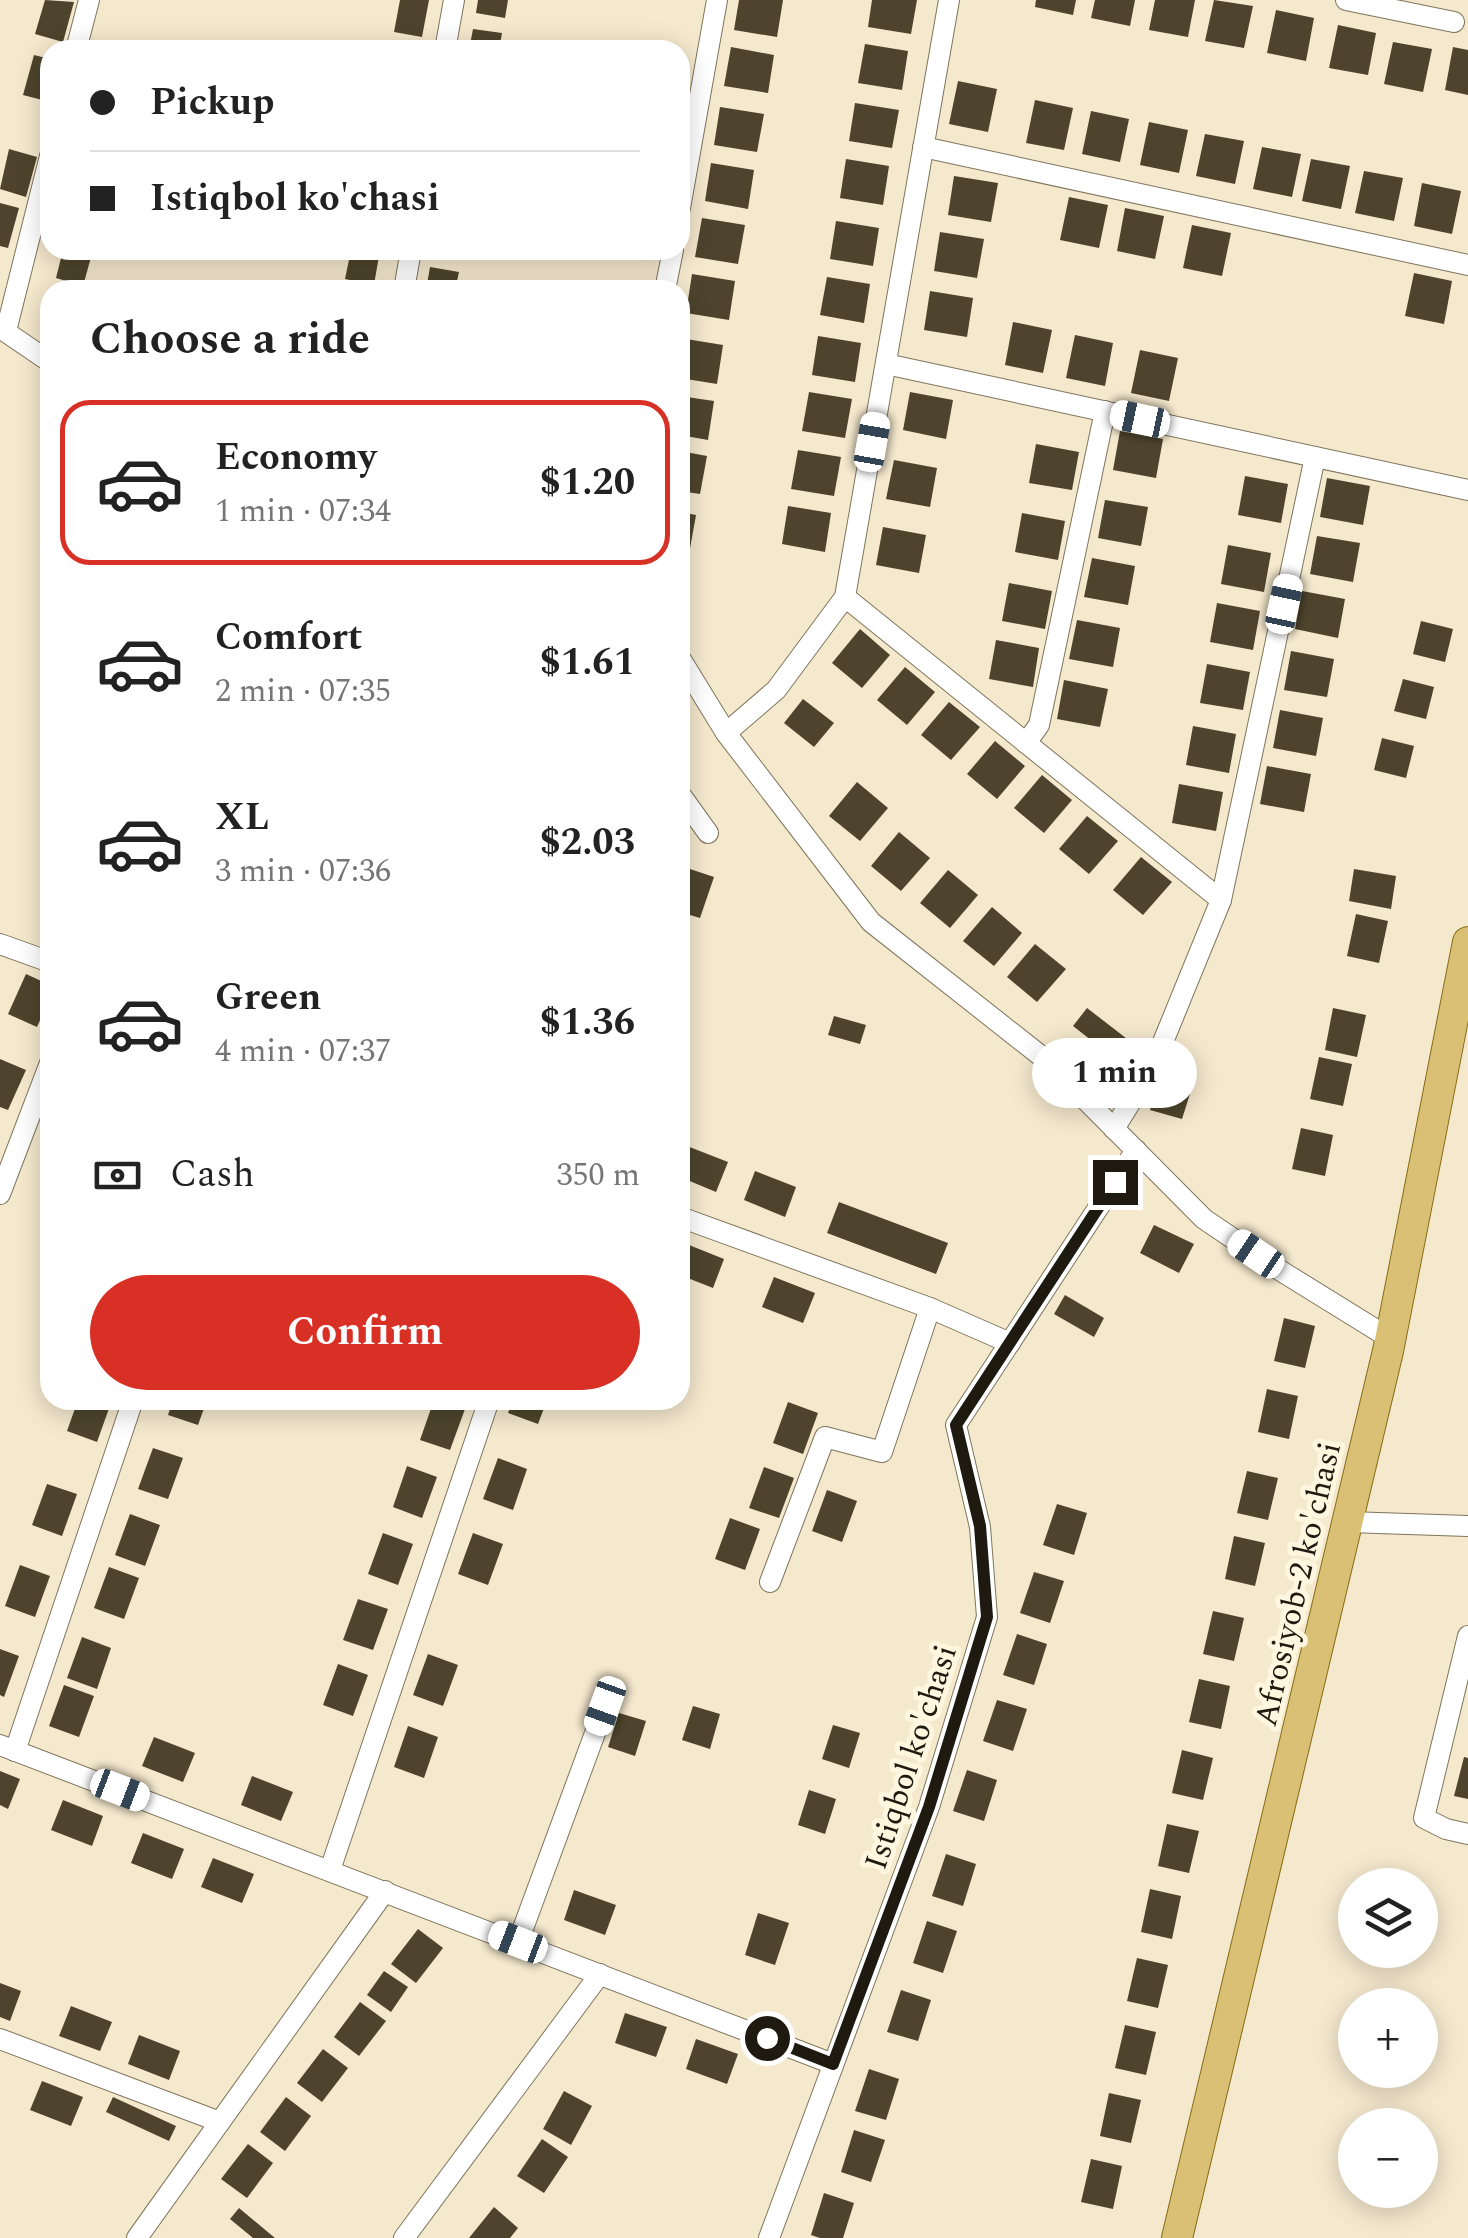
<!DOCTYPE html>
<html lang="en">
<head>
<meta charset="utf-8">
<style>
	body { margin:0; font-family:Spectral,serif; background:#f2f2f2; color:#222; height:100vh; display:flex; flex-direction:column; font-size:38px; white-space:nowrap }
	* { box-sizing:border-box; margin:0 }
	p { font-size:32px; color:#767676 }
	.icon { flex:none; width:55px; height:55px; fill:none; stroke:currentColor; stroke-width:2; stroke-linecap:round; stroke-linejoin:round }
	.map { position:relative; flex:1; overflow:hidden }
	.details { position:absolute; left:40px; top:280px; width:650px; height:1130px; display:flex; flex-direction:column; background:#fff; border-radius:30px; box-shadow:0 5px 25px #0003 }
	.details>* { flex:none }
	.banner { position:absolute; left:40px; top:40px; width:650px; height:220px; border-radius:30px; box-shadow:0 5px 25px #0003; display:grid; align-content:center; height:220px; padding:0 50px; background:#fff }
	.controls { position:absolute; left:1338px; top:1868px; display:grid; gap:20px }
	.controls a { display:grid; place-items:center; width:100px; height:100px; border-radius:50%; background:#fff; box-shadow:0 5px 25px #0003; font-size:50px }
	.end { position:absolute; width:45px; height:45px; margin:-22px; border:12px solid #1e1a10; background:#fff; box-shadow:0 0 0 5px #fff }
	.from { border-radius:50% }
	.bubble { position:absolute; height:70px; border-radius:35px; background:#fff; box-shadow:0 5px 25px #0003; font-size:32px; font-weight:700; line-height:70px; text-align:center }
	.car { position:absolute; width:30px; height:60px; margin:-30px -15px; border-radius:12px; box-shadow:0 0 8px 2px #0007; background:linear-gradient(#fff 24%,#345 0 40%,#fff 0 76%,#345 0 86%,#fff 0) }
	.banner b { display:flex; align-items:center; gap:35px; height:95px; font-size:38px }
	.banner b+b { border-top:2px solid #e0e0e0 }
	.banner i { width:25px; height:25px; background:#222 }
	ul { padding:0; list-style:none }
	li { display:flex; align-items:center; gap:30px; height:165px; margin:0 20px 15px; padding:0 30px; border:5px solid transparent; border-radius:30px }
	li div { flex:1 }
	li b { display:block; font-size:38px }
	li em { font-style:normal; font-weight:700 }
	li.active { border-color:#d93025 }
	li>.icon { width:90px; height:90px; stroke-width:1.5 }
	h2 { padding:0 50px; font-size:45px; line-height:120px }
	.pay { display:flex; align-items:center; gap:25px; height:110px; padding:0 50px; font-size:38px }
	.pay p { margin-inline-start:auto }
	.action { display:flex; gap:20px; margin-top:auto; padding:20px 50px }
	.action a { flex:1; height:115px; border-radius:60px; background:#d93025; color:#fff; font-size:40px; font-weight:700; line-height:115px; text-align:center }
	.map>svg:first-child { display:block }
	.building { fill:#4e442d }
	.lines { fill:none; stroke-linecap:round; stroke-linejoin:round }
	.minor-casing { stroke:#7f755c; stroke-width:22 }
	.primary-casing { stroke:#876b15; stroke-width:32 }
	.minor { stroke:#fff; stroke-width:20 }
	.primary { stroke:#d9c074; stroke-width:30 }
	.route { stroke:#1e1a10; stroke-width:12 }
	.labels { text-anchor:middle; stroke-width:10; stroke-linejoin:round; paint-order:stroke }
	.street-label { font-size:32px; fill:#1e1a10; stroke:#fff6e0 }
</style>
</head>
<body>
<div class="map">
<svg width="1468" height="2238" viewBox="0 0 1468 2238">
	<rect width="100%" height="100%" fill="#f4e8cd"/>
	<g class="building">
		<path d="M45 0 74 2 63 42 35 34Z"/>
		<path d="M400 0H429L422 37 394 32Z"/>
		<path d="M478 0H508L505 18 476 13Z"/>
		<path d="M739 0H783L777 37 734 30Z"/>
		<path d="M872 0H917L911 34 868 27Z"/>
		<path d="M1036 0H1076L1073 15 1035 7Z"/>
		<path d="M1095 0H1135L1130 26 1091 18Z"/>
		<path d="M1155 0H1195L1188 37 1149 30Z"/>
		<path d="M1214 0 1253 6 1244 48 1205 41Z"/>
		<path d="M1276 10 1314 18 1306 61 1267 53Z"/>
		<path d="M1338 25 1376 33 1368 75 1329 68Z"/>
		<path d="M473 29 502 33 499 50H469Z"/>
		<path d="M1393 42 1432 49 1423 92 1384 84Z"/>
		<path d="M865 44 908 51 902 90 858 83Z"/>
		<path d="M731 47 774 55 768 93 724 86Z"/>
		<path d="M1453 47 1468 50V95L1445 90Z"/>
		<path d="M34 55 50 59V102L23 95Z"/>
		<path d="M958 81 997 89 988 132 949 124Z"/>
		<path d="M1035 100 1073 108 1064 150 1026 143Z"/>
		<path d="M855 103 899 110 892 148 849 141Z"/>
		<path d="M720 107 764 114 757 152 714 145Z"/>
		<path d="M1091 111 1129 119 1120 162 1082 154Z"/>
		<path d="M1149 122 1188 130 1179 173 1140 165Z"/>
		<path d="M1205 134 1244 141 1235 184 1196 176Z"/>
		<path d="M1262 147 1301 154 1292 197 1253 189Z"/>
		<path d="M9 149 37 157 26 197 0 189Z"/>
		<path d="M846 159 889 166 883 205 840 198Z"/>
		<path d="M1311 159 1350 166 1341 209 1302 201Z"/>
		<path d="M711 163 754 170 748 209 705 201Z"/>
		<path d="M1364 171 1403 178 1394 221 1355 213Z"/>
		<path d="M954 176 998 183 991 222 948 215Z"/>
		<path d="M1422 183 1461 191 1452 234 1414 226Z"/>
		<path d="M1069 197 1108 205 1099 248 1060 240Z"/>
		<path d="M0 203 19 208 8 248 0 246Z"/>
		<path d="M1125 208 1164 216 1155 259 1117 251Z"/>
		<path d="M702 218 745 225 738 264 695 257Z"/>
		<path d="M836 221 879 228 873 266 830 259Z"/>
		<path d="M1192 225 1231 233 1222 276 1183 268Z"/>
		<path d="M940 232 984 239 977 278 934 271Z"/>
		<path d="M63 250H93L83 286 56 278Z"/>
		<path d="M351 250H380L374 285 345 279Z"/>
		<path d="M430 267 459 272 455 290H426Z"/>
		<path d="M1414 273 1452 281 1444 324 1405 316Z"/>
		<path d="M692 274 735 281 729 320 686 313Z"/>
		<path d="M827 277 870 284 864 323 820 315Z"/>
		<path d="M930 291 973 298 967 337 924 330Z"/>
		<path d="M1013 322 1052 330 1043 373 1005 365Z"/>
		<path d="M1075 335 1113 343 1105 386 1066 378Z"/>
		<path d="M818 336 861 343 855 382 812 375Z"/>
		<path d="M680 338 723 345 717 384 680 378Z"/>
		<path d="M1140 350 1178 358 1169 401 1131 393Z"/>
		<path d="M809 392 852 399 845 438 802 431Z"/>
		<path d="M910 392 953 400 946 439 903 430Z"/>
		<path d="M680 396 714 401 708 440 680 435Z"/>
		<path d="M1120 431 1163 439 1156 478 1113 470Z"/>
		<path d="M1036 444 1079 452 1072 490 1029 483Z"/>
		<path d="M798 450 841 457 834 496 791 489Z"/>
		<path d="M680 451 707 456 700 494 680 491Z"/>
		<path d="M894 460 937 468 930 507 886 499Z"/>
		<path d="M1245 476 1288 484 1281 523 1238 515Z"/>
		<path d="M1327 478 1370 486 1363 525 1320 517Z"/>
		<path d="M1105 500 1148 507 1141 546 1098 538Z"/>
		<path d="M788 506 831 513 825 552 782 544Z"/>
		<path d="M680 512 696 515 689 554 680 552Z"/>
		<path d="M1022 513 1065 521 1058 560 1015 552Z"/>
		<path d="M883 527 926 535 919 573 876 565Z"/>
		<path d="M1317 536 1360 543 1353 582 1310 574Z"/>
		<path d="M1228 545 1271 553 1264 592 1221 584Z"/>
		<path d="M1092 558 1135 566 1128 605 1084 597Z"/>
		<path d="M1009 583 1052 591 1045 629 1002 621Z"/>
		<path d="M1302 591 1345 599 1338 638 1295 629Z"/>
		<path d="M1217 603 1260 611 1253 650 1210 642Z"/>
		<path d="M1077 620 1120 628 1113 667 1069 659Z"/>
		<path d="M1421 621 1453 629 1445 662 1413 654Z"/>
		<path d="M860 629 890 655 862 688 832 663Z"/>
		<path d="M996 640 1039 648 1033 687 989 679Z"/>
		<path d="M1291 651 1334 659 1327 697 1284 690Z"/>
		<path d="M1207 664 1250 672 1243 710 1200 703Z"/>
		<path d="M905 667 935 692 907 725 877 700Z"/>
		<path d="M1403 679 1434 687 1426 719 1394 711Z"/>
		<path d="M1064 680 1108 689 1100 727 1057 719Z"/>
		<path d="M803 699 834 723 814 747 784 723Z"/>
		<path d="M949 702 980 727 951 760 921 735Z"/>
		<path d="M1280 710 1323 718 1316 756 1273 748Z"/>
		<path d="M1193 726 1236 734 1229 773 1186 765Z"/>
		<path d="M1382 738 1414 746 1406 778 1374 770Z"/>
		<path d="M995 741 1025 766 997 799 967 774Z"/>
		<path d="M1267 766 1311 774 1304 812 1260 804Z"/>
		<path d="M1042 775 1072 800 1044 833 1014 808Z"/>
		<path d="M857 782 888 808 860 841 829 816Z"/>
		<path d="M1179 784 1223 792 1216 831 1172 823Z"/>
		<path d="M1087 816 1118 841 1089 874 1059 849Z"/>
		<path d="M899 832 930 858 901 891 871 866Z"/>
		<path d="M1141 857 1172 882 1143 915 1113 890Z"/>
		<path d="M684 867 714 877 700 918 680 912V878Z"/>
		<path d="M1354 869 1396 876 1391 909 1349 901Z"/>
		<path d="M948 870 978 895 950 928 920 903Z"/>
		<path d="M992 907 1022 933 994 966 963 941Z"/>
		<path d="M1356 914 1388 921 1379 963 1347 956Z"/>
		<path d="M1035 944 1066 969 1037 1002 1007 977Z"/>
		<path d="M26 974 50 985V998L37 1027 8 1014Z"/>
		<path d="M1087 1008 1135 1045 1120 1063 1073 1026Z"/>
		<path d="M1333 1008 1366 1015 1357 1057 1325 1050Z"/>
		<path d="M834 1016 866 1025 860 1044 828 1035Z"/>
		<path d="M1319 1057 1352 1064 1343 1106 1310 1099Z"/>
		<path d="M0 1059 26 1070 8 1110 0 1107Z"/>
		<path d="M1163 1069 1195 1078 1182 1119 1150 1110Z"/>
		<path d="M1301 1128 1333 1135 1325 1176 1292 1169Z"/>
		<path d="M687 1146 728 1162 716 1192 680 1177V1164Z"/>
		<path d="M755 1171 796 1187 785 1217 744 1200Z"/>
		<path d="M839 1202 948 1243 936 1274 827 1233Z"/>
		<path d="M1154 1225 1194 1244 1179 1273 1140 1253Z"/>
		<path d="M684 1243 724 1259 713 1288 680 1275V1252Z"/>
		<path d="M774 1277 815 1293 803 1323 762 1307Z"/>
		<path d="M1065 1295 1104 1318 1094 1337 1054 1314Z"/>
		<path d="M1284 1318 1315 1326 1305 1368 1274 1361Z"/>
		<path d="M1267 1389 1298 1396 1289 1439 1258 1432Z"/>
		<path d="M78 1400H112L97 1442 67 1431Z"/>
		<path d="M173 1400H207L198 1425 168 1415Z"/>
		<path d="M434 1400 465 1409 450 1450 420 1440Z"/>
		<path d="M513 1400H547L538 1424 508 1413Z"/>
		<path d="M788 1402 818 1413 803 1454 773 1443Z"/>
		<path d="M153 1448 183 1458 168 1499 138 1489Z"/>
		<path d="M498 1458 527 1469 513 1510 483 1499Z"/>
		<path d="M407 1466 437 1477 422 1518 393 1507Z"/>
		<path d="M764 1467 794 1478 779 1518 749 1508Z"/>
		<path d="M1247 1471 1278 1478 1268 1520 1237 1513Z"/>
		<path d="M47 1484 77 1494 62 1536 32 1525Z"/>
		<path d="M827 1490 857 1501 842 1542 812 1531Z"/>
		<path d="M1057 1504 1087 1513 1074 1555 1043 1545Z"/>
		<path d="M130 1514 160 1525 145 1566 115 1555Z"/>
		<path d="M730 1518 760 1529 745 1570 715 1559Z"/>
		<path d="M383 1533 413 1544 398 1585 368 1574Z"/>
		<path d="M473 1533 503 1544 488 1585 458 1574Z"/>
		<path d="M1234 1536 1265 1543 1255 1586 1225 1579Z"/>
		<path d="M20 1565 50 1576 35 1617 5 1606Z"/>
		<path d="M109 1567 139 1578 124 1619 94 1608Z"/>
		<path d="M1034 1572 1064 1581 1050 1623 1020 1613Z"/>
		<path d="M358 1599 388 1609 373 1650 343 1640Z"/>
		<path d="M1213 1611 1244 1618 1234 1661 1203 1654Z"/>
		<path d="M1017 1634 1047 1644 1034 1685 1003 1675Z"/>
		<path d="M82 1637 111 1648 97 1689 67 1678Z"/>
		<path d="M0 1649 19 1656 4 1697 0 1695Z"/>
		<path d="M428 1654 458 1665 443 1706 413 1695Z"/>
		<path d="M338 1664 368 1675 353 1716 323 1705Z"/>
		<path d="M1199 1679 1230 1686 1221 1729 1189 1722Z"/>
		<path d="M64 1685 94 1696 79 1737 49 1726Z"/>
		<path d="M997 1700 1027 1709 1013 1751 983 1741Z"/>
		<path d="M693 1706 720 1714 710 1749 682 1740Z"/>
		<path d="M619 1713 646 1721 635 1756 608 1747Z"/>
		<path d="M833 1725 860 1733 849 1768 822 1759Z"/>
		<path d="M408 1726 438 1737 424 1778 394 1767Z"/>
		<path d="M154 1737 195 1753 183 1782 142 1766Z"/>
		<path d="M1182 1750 1213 1758 1203 1800 1172 1793Z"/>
		<path d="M1464 1757 1468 1758V1799L1454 1796Z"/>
		<path d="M967 1770 997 1780 984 1821 953 1811Z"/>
		<path d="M0 1771 20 1779 8 1809 0 1805Z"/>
		<path d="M252 1776 293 1792 281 1821 241 1805Z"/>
		<path d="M809 1790 836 1799 825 1834 798 1825Z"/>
		<path d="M63 1800 103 1816 92 1846 51 1830Z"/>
		<path d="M1167 1824 1199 1831 1189 1873 1158 1866Z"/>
		<path d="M143 1833 184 1849 172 1879 131 1863Z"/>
		<path d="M946 1854 976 1864 963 1906 932 1896Z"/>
		<path d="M213 1858 254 1874 242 1903 201 1887Z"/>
		<path d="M1150 1889 1181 1896 1172 1939 1141 1932Z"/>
		<path d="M574 1890 616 1905 605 1935 564 1920Z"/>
		<path d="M758 1913 789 1923 775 1965 745 1955Z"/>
		<path d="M927 1921 957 1931 943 1973 913 1963Z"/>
		<path d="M418 1929 443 1948 416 1983 391 1964Z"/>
		<path d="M1137 1958 1168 1965 1158 2008 1127 2001Z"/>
		<path d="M384 1971 408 1987 391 2012 367 1995Z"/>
		<path d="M0 1983 21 1991 10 2021 0 2017Z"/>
		<path d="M901 1990 931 2000 918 2041 887 2032Z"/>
		<path d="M360 2002 386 2021 359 2056 334 2037Z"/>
		<path d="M71 2006 112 2022 100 2051 59 2036Z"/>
		<path d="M625 2013 667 2027 656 2057 615 2043Z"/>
		<path d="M1125 2025 1156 2032 1146 2075 1115 2068Z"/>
		<path d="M139 2035 180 2051 169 2080 128 2064Z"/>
		<path d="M696 2039 738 2054 727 2084 686 2069Z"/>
		<path d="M323 2049 348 2068 322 2102 297 2083Z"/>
		<path d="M869 2069 899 2079 886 2120 855 2111Z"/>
		<path d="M42 2081 83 2097 71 2126 30 2110Z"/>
		<path d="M564 2091 592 2106 571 2145 543 2129Z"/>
		<path d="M1109 2093 1141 2100 1131 2143 1100 2136Z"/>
		<path d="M113 2097 176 2126 169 2141 106 2112Z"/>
		<path d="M286 2097 311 2116 285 2151 260 2132Z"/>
		<path d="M854 2130 885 2140 871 2182 841 2172Z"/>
		<path d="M542 2139 568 2157 544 2193 517 2176Z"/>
		<path d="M248 2144 273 2163 247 2198 221 2179Z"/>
		<path d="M1091 2159 1122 2166 1113 2209 1081 2202Z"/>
		<path d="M824 2193 854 2203 843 2238H820L811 2235Z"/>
		<path d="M494 2207 518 2228 510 2238H469Z"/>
		<path d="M239 2208 275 2238H253L230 2219Z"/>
	</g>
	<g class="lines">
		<g class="minor-casing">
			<g id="minor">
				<path d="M1346 0 1454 22"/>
				<path d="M76 50 89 0"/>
				<path d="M445 50 454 0"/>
				<path d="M923 147 1468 265"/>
				<path d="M680 208 717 0"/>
				<path d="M404 290 411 250"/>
				<path d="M665 290 673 250"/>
				<path d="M0 328 50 362"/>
				<path d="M6 331 50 156"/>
				<path d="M886 364 1468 490"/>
				<path d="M845 597 1221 900"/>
				<path d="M680 658 726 733 871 922 1046 1060 1204 1219 1281 1271 1391 1339"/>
				<path d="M726 733 776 690 845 597 949 0"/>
				<path d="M1026 743 1039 725 1105 411"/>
				<path d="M680 794 708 833"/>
				<path d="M0 944 50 962"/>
				<path d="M1114 1129 1154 1064 1221 900 1315 457"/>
				<path d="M0 1194 50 1063"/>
				<path d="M680 1217 930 1308 1010 1343"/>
				<path d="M1348 1522 1468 1526"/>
				<path d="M770 1582 825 1437 882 1452 930 1308"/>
				<path d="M1468 1636 1424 1818 1446 1829 1468 1834"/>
				<path d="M0 1745 833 2064"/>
				<path d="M15 1751 133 1400"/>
				<path d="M330 1870 489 1400"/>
				<path d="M518 1942 605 1706"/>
				<path d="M0 2039 220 2122"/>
				<path d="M137 2238 385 1891"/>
				<path d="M404 2238 600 1974"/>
				<path d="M769 2238 929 1807 987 1617 980 1527 956 1425 1136 1150"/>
			</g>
		</g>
		<g class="primary-casing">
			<path id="primary" d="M1177 2238 1388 1351 1468 942"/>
		</g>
		<use href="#minor" class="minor"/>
		<use href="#primary" class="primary"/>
	</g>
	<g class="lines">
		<path class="route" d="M767 2038 833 2064 929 1807 987 1617 980 1526 956 1425 1115 1182"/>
	</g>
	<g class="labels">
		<g class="street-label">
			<text transform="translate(1297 1584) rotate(-77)" y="11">Afrosiyob-2 ko'chasi</text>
			<text transform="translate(910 1757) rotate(-72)" y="11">Istiqbol ko'chasi</text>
		</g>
	</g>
</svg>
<div class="controls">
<a><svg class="icon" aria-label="layers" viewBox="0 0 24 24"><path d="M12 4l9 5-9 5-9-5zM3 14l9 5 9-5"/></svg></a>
<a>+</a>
<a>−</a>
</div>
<i class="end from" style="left:767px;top:2038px"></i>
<i class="end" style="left:1115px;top:1182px"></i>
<div class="bubble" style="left:1032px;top:1038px;width:165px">1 min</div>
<i class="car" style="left:1140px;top:419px;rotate:282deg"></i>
<i class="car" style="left:872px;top:442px;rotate:10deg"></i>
<i class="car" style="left:1284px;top:604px;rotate:12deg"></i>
<i class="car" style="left:1256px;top:1254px;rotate:304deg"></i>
<i class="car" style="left:605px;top:1706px;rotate:200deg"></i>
<i class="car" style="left:120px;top:1790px;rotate:111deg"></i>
<i class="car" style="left:518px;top:1942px;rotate:291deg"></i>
<div class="banner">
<b><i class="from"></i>Pickup</b>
<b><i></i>Istiqbol ko'chasi</b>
</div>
<section class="details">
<h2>Choose a ride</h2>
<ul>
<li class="active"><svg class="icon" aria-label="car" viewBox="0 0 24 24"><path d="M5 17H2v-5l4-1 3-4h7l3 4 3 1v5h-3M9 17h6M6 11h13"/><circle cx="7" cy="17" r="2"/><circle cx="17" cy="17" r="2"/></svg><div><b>Economy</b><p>1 min · 07:34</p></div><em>$1.20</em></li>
<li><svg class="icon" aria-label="car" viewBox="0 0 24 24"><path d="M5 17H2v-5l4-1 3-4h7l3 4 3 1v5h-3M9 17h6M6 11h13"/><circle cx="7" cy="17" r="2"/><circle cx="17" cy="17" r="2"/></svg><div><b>Comfort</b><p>2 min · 07:35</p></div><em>$1.61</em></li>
<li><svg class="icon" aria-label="car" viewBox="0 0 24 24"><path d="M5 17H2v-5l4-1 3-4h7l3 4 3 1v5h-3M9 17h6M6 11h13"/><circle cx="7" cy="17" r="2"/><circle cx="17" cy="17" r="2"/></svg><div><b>XL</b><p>3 min · 07:36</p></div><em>$2.03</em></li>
<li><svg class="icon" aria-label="car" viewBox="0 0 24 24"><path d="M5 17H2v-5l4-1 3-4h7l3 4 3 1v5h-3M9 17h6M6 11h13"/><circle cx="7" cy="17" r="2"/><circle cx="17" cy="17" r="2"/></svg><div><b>Green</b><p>4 min · 07:37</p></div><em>$1.36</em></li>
</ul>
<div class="pay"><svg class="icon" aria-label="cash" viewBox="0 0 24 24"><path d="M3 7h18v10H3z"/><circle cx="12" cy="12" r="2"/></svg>Cash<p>350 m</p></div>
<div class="action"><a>Confirm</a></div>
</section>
</div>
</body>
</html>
